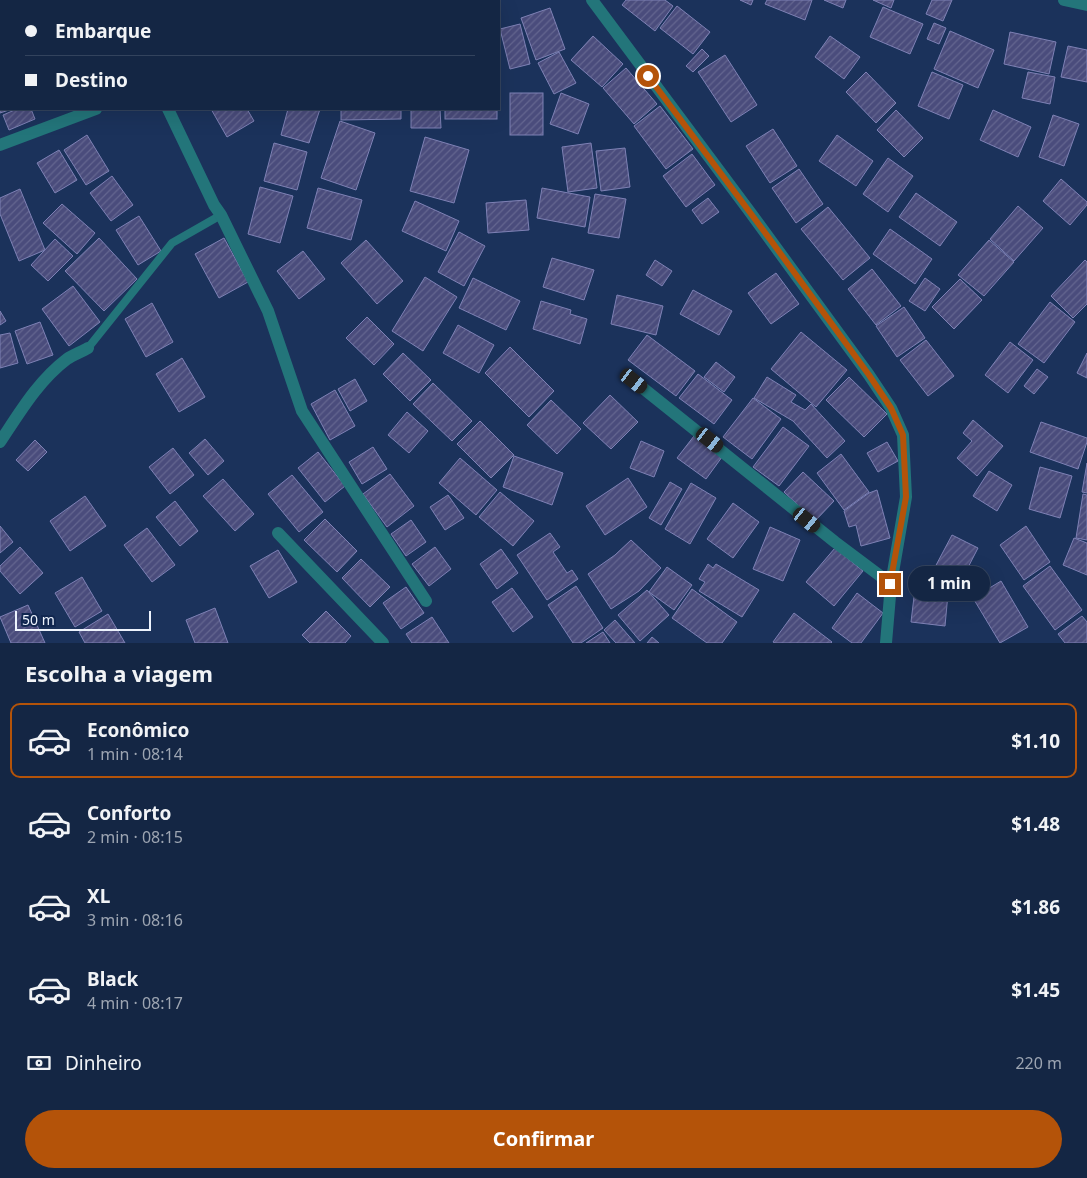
<!DOCTYPE html>
<html lang="pt">
<head>
<meta charset="utf-8">
<style>
	body { margin:0; font-family:"Noto Sans",sans-serif; background:#21324f; color:#f1f3f6; height:100vh; display:flex; flex-direction:column; font-size:19px; white-space:nowrap }
	* { box-sizing:border-box; margin:0 }
	p { font-size:16px; color:#9da5b2 }
	.icon { flex:none; width:28px; height:28px; fill:none; stroke:currentColor; stroke-width:2; stroke-linecap:round; stroke-linejoin:round }
	.map { position:relative; height:643px; overflow:hidden }
	.drawer { display:flex; flex-direction:column; background:#142644; flex:1 }
	.drawer>* { flex:none }
	.top-card { position:absolute; left:0px; top:0px; width:500px; height:110px; box-shadow:0 5px 20px #0002,0 0 0 1px #33435d; display:grid; align-content:center; height:110px; padding:0 25px; background:#142644 }
	.scale { position:absolute; left:15px; bottom:12px; width:136px; box-sizing:border-box; padding-left:5px; border:2px solid #edf3fd; border-top:0; font-size:14px; line-height:18px; white-space:nowrap; color:#edf3fd; -webkit-text-stroke:4px #112750; paint-order:stroke }
	.end { position:absolute; width:22px; height:22px; margin:-11px; border:6px solid #b45309; background:#fff; box-shadow:0 0 0 2px #fff }
	.from { border-radius:50% }
	.bubble { position:absolute; height:35px; border-radius:18px; background:#142644; box-shadow:0 5px 20px #0002,0 0 0 1px #33435d; font-size:16px; font-weight:700; line-height:35px; text-align:center }
	.car { position:absolute; width:15px; height:30px; margin:-15px -8px; border-radius:6px; box-shadow:0 0 4px 1px #0007; background:linear-gradient(#222 24%,#8ab4d8 0 40%,#222 0 76%,#8ab4d8 0 86%,#222 0) }
	.top-card b { display:flex; align-items:center; gap:18px; height:48px; font-size:19px }
	.top-card b+b { border-top:1px solid #33435d }
	.top-card i { width:12px; height:12px; background:#f1f3f6 }
	ul { padding:0; list-style:none }
	li { display:flex; align-items:center; gap:15px; height:75px; margin:0 10px 8px; padding:0 15px; border:2px solid transparent; border-radius:10px }
	li div { flex:1 }
	li b { display:block; font-size:19px }
	li em { font-style:normal; font-weight:700 }
	li.on { border-color:#b45309 }
	li>.icon { width:45px; height:45px; stroke-width:1.5 }
	h2 { padding:0 25px; font-size:22px; line-height:60px }
	.pay { display:flex; align-items:center; gap:12px; height:55px; padding:0 25px; font-size:19px }
	.pay p { margin-inline-start:auto }
	.button { display:flex; gap:10px; margin-top:auto; padding:10px 25px }
	.button a { flex:1; height:58px; border-radius:30px; background:#b45309; color:#fff; font-size:20px; font-weight:700; line-height:58px; text-align:center }
	.map>svg:first-child { display:block }
	.building { fill:url(#building-hatch); stroke:#7e81b5 }
	.lines { fill:none; stroke-linecap:round; stroke-linejoin:round }
	.service { stroke:#23757a; stroke-width:8 }
	.minor { stroke:#23757a; stroke-width:12 }
	.route { stroke:#b45309; stroke-width:6 }
</style>
</head>
<body>
<div class="map">
<svg width="1087" height="643" viewBox="0 0 1087 643">
	<defs>
		<pattern id="building-hatch" width="6" height="6" patternUnits="userSpaceOnUse" patternTransform="scale(1.25)"><rect width="6" height="6" fill="#4a4c7c"/><path d="M-1 1l2-2M0 6l6-6M5 7l2-2" fill="none" stroke="#646690"/></pattern>
	</defs>
	<rect width="100%" height="100%" fill="#1b325b"/>
	<g class="building">
		<path d="M20 0H56L57 1H20Z"/>
		<path d="M94 0H142L143 1H95Z"/>
		<path d="M173 0H218L214 1H174Z"/>
		<rect x="277" y="0" width="43" height="1"/>
		<path d="M626 0H665L673 6 655 31 622 5Z"/>
		<path d="M740 0H753L751 5Z"/>
		<path d="M767 0H812L805 20 765 4Z"/>
		<path d="M824 0H846L843 8Z"/>
		<path d="M873 0H894L891 8Z"/>
		<path d="M932 0H952L943 21 926 14Z"/>
		<path d="M677 6 710 32 693 54 660 28Z"/>
		<path d="M883 7 923 24 910 54 870 37Z"/>
		<path d="M550 8 565 49 536 60 521 18Z"/>
		<path d="M934 23 946 28 939 44 927 39Z"/>
		<path d="M520 24 530 64 510 69 500 29Z"/>
		<path d="M950 31 994 50 978 88 934 69Z"/>
		<path d="M1010 32 1056 42 1049 74 1004 64Z"/>
		<path d="M593 36 623 64 602 87 571 60Z"/>
		<path d="M830 36 860 57 844 79 815 57Z"/>
		<path d="M1068 46 1087 50V82L1061 77Z"/>
		<path d="M702 49 709 56 693 72 686 66Z"/>
		<path d="M559 52 576 83 554 94 538 63Z"/>
		<path d="M725 55 757 105 731 122 698 72Z"/>
		<path d="M626 68 657 104 634 124 603 88Z"/>
		<path d="M866 72 896 103 876 123 846 92Z"/>
		<path d="M932 72 963 85 949 119 918 106Z"/>
		<path d="M1028 72 1055 77 1050 104 1022 98Z"/>
		<path d="M0 87 1 91V109L9 110 0 113Z"/>
		<rect x="510" y="93" width="33" height="42"/>
		<path d="M561 93 589 104 578 134 550 124Z"/>
		<path d="M660 106 693 149 666 169 634 126Z"/>
		<path d="M17 109H31L35 119 9 130 3 115Z"/>
		<path d="M211 109H247L254 121 227 137Z"/>
		<path d="M288 109H320L309 143 281 135Z"/>
		<path d="M341 109H401V119L341 120Z"/>
		<path d="M411 109H440L441 128H411Z"/>
		<rect x="445" y="109" width="52" height="10"/>
		<path d="M896 110 923 138 904 157 877 130Z"/>
		<path d="M993 110 1031 127 1018 157 980 140Z"/>
		<path d="M1053 115 1079 124 1064 166 1039 157Z"/>
		<path d="M340 121 375 133 356 190 321 178Z"/>
		<path d="M773 129 797 166 770 183 746 146Z"/>
		<path d="M87 135 109 171 86 185 64 150Z"/>
		<path d="M837 135 873 161 856 186 819 161Z"/>
		<path d="M425 137 469 150 454 203 410 191Z"/>
		<path d="M274 143 307 152 297 190 264 181Z"/>
		<path d="M591 143 597 188 568 192 562 147Z"/>
		<path d="M625 148 630 187 601 191 596 151Z"/>
		<path d="M59 150 77 180 55 193 37 163Z"/>
		<path d="M692 154 715 185 686 207 663 176Z"/>
		<path d="M888 158 913 176 888 212 863 194Z"/>
		<path d="M799 169 823 204 796 223 772 188Z"/>
		<path d="M112 176 133 205 111 221 90 193Z"/>
		<path d="M1061 179 1087 202V205L1070 225 1043 201Z"/>
		<path d="M260 187 293 196 280 243 248 234Z"/>
		<path d="M318 188 362 200 351 240 307 228Z"/>
		<path d="M542 188 590 197 585 227 537 218Z"/>
		<path d="M20 189 45 250 19 261 0 214V198Z"/>
		<path d="M916 193 957 222 940 246 899 217Z"/>
		<path d="M595 194 626 199 619 238 588 233Z"/>
		<path d="M708 198 719 212 702 224 692 210Z"/>
		<path d="M526 200 529 230 488 233 486 203Z"/>
		<path d="M415 201 459 221 446 251 402 231Z"/>
		<path d="M62 204 95 233 77 254 43 223Z"/>
		<path d="M1018 206 1043 228 1014 261 990 239Z"/>
		<path d="M828 207 870 258 843 280 801 229Z"/>
		<path d="M139 216 161 251 138 265 116 230Z"/>
		<path d="M890 229 932 259 915 284 873 254Z"/>
		<path d="M459 232 485 246 464 286 438 272Z"/>
		<path d="M99 238 137 279 104 311 65 271Z"/>
		<path d="M224 238 248 282 219 298 195 254Z"/>
		<path d="M55 239 73 256 48 281 31 265Z"/>
		<path d="M366 240 403 281 377 304 341 263Z"/>
		<path d="M989 240 1014 262 984 296 958 275Z"/>
		<path d="M303 251 325 279 299 299 277 271Z"/>
		<path d="M552 258 594 270 584 300 543 287Z"/>
		<path d="M655 260 672 271 662 286 646 275Z"/>
		<path d="M1085 260 1087 262V304L1073 318 1051 296Z"/>
		<path d="M872 269 901 306 876 325 848 289Z"/>
		<path d="M776 273 799 304 771 324 748 293Z"/>
		<path d="M425 277 457 297 423 351 392 331Z"/>
		<path d="M473 278 520 301 506 330 459 308Z"/>
		<path d="M925 278 940 289 925 311 909 301Z"/>
		<path d="M960 279 982 300 954 329 932 307Z"/>
		<path d="M73 286 100 322 69 346 42 309Z"/>
		<path d="M693 290 732 311 719 335 680 314Z"/>
		<path d="M617 295 663 306 656 335 611 324Z"/>
		<path d="M541 301 571 310 570 314 587 319 580 344 533 329Z"/>
		<path d="M1050 302 1075 322 1044 363 1018 344Z"/>
		<path d="M152 303 173 342 146 357 125 319Z"/>
		<path d="M904 307 925 338 897 357 876 326Z"/>
		<path d="M0 311 6 321 0 325Z"/>
		<path d="M367 317 394 344 374 365 346 338Z"/>
		<path d="M40 322 53 355 27 364 15 331Z"/>
		<path d="M458 325 494 345 479 373 443 353Z"/>
		<path d="M801 332 847 370 816 407 771 369Z"/>
		<path d="M10 333 18 363 0 368V335Z"/>
		<path d="M647 335 695 371 676 396 628 360Z"/>
		<path d="M926 340 954 376 928 396 900 360Z"/>
		<path d="M1010 342 1033 360 1008 393 985 375Z"/>
		<path d="M510 347 554 391 529 417 485 373Z"/>
		<path d="M403 353 431 380 410 401 383 374Z"/>
		<path d="M1087 353V378L1077 373Z"/>
		<path d="M182 358 205 397 179 412 156 374Z"/>
		<path d="M716 362 735 377 724 392 704 377Z"/>
		<path d="M1037 369 1048 377 1034 394 1024 386Z"/>
		<path d="M698 374 732 400 714 424 679 398Z"/>
		<path d="M767 377 796 395 791 402 805 410 811 404 845 441 827 458 793 421 754 398Z"/>
		<path d="M849 377 887 414 864 437 826 400Z"/>
		<path d="M355 379 367 401 350 411 338 389Z"/>
		<path d="M433 383 472 421 452 441 413 404Z"/>
		<path d="M335 390 355 426 330 440 311 404Z"/>
		<path d="M610 395 638 422 611 449 583 423Z"/>
		<path d="M753 398 781 419 752 459 723 437Z"/>
		<path d="M551 400 581 429 557 454 527 425Z"/>
		<path d="M407 412 428 431 409 453 388 435Z"/>
		<path d="M973 420 1003 446 977 476 957 458 972 441 963 433Z"/>
		<path d="M480 421 514 455 491 478 457 444Z"/>
		<path d="M1041 422 1087 438V442L1078 469 1030 452Z"/>
		<path d="M783 427 809 446 779 486 753 467Z"/>
		<path d="M694 436 722 457 706 479 677 458Z"/>
		<path d="M205 439 224 461 208 475 189 453Z"/>
		<path d="M35 440 47 452 28 471 16 460Z"/>
		<path d="M641 441 664 451 654 477 630 468Z"/>
		<path d="M887 442 898 461 878 472 867 453Z"/>
		<path d="M373 447 387 469 362 484 349 462Z"/>
		<path d="M173 448 194 475 170 494 149 467Z"/>
		<path d="M318 452 345 486 325 502 298 468Z"/>
		<path d="M841 454 869 492 844 510 817 473Z"/>
		<path d="M514 456 563 473 552 505 503 487Z"/>
		<path d="M460 458 497 490 476 515 439 483Z"/>
		<path d="M1087 463V493L1082 492Z"/>
		<path d="M1040 467 1072 476 1060 518 1029 509Z"/>
		<path d="M989 471 1012 485 997 511 973 496Z"/>
		<path d="M803 472 834 501 815 521 784 492Z"/>
		<path d="M390 474 414 506 387 527 363 494Z"/>
		<path d="M292 475 323 512 299 532 268 494Z"/>
		<path d="M628 478 647 507 605 535 586 506Z"/>
		<path d="M223 479 254 514 235 531 203 496Z"/>
		<path d="M670 482 682 489 661 525 649 518Z"/>
		<path d="M691 483 716 498 690 544 665 529Z"/>
		<path d="M877 490 890 538 861 546 856 525 849 527 844 511 869 493Z"/>
		<path d="M500 492 534 521 513 546 479 517Z"/>
		<path d="M1083 494 1087 495V540L1076 538Z"/>
		<path d="M448 495 464 518 445 530 430 507Z"/>
		<path d="M85 496 106 526 70 551 50 521Z"/>
		<path d="M175 501 198 531 180 546 156 517Z"/>
		<path d="M733 503 759 522 733 558 707 539Z"/>
		<path d="M325 519 357 551 337 572 304 540Z"/>
		<path d="M411 520 426 542 406 556 391 534Z"/>
		<path d="M0 526 13 542 0 553Z"/>
		<path d="M1026 526 1050 562 1024 580 1000 545Z"/>
		<path d="M770 527 800 540 783 581 753 569Z"/>
		<path d="M147 528 175 565 152 582 124 545Z"/>
		<path d="M550 533 560 547 553 552 567 573 572 570 578 579 547 600 517 555Z"/>
		<path d="M952 535 978 548 960 583 934 569Z"/>
		<path d="M1074 538 1087 543V575L1063 565Z"/>
		<path d="M631 540 661 568 639 591 611 609 588 574 615 555Z"/>
		<path d="M20 547 43 573 20 594 0 571V566Z"/>
		<path d="M435 547 451 569 429 586 412 564Z"/>
		<path d="M835 548 863 571 834 606 806 582Z"/>
		<path d="M501 549 518 573 497 589 480 564Z"/>
		<path d="M278 550 297 582 269 598 250 566Z"/>
		<path d="M361 559 390 587 370 607 342 578Z"/>
		<path d="M708 564 713 568 716 564 759 590 742 617 699 591 705 582 699 579Z"/>
		<path d="M1050 566 1082 610 1055 630 1023 586Z"/>
		<path d="M667 567 692 585 674 610 649 592Z"/>
		<path d="M82 577 102 611 75 627 55 593Z"/>
		<path d="M916 580 949 583 945 626 911 622Z"/>
		<path d="M1001 581 1028 627 1000 643 973 598Z"/>
		<path d="M576 586 603 628 581 643H573L548 605Z"/>
		<path d="M406 587 424 613 401 629 383 603Z"/>
		<path d="M512 588 533 617 513 632 492 602Z"/>
		<path d="M692 589 737 622 722 643H707L672 618Z"/>
		<path d="M647 590 669 615 640 641 618 615Z"/>
		<path d="M857 593 883 613 861 643H852L832 628Z"/>
		<path d="M28 605 45 643H11L0 617Z"/>
		<path d="M215 608 228 643H195L186 620Z"/>
		<path d="M326 611 351 636 345 643H310L302 635Z"/>
		<path d="M794 613 832 642 831 643H775L773 642Z"/>
		<path d="M108 614 125 643H85L79 632Z"/>
		<path d="M1082 616 1087 622V643H1065L1058 634Z"/>
		<path d="M432 617 449 643H412L406 634Z"/>
		<path d="M615 620 635 643H616L604 630Z"/>
		<path d="M603 632 610 643H586Z"/>
		<path d="M652 637 659 643H647Z"/>
	</g>
	<g class="lines">
		<path class="service" d="M88 348 172 243 221 215"/>
		<g class="minor">
			<path d="M69 0 70 1"/>
			<path d="M240 0V1"/>
			<path d="M592 0 750 212 869 375 891 408 903 435 906 497 891 584 886 643"/>
			<path d="M1064 0 1087 5"/>
			<path d="M415 1 419 0"/>
			<path d="M168 109 214 205 221 215 268 311 302 411 426 601"/>
			<path d="M0 145 96 109"/>
			<path d="M634 381 835 542 891 584"/>
			<path d="M0 442C20 412 38 381 67 359 73 355 81 352 88 348"/>
			<path d="M278 533 383 643"/>
		</g>
	</g>
	<g class="lines">
		<path class="route" d="M648 76 772 242 869 375 891 408 903 435 906 497 890 584"/>
	</g>
</svg>
<div class="scale">50 m</div>
<i class="end from" style="left:648px;top:76px"></i>
<i class="end" style="left:890px;top:584px"></i>
<div class="bubble" style="left:908px;top:566px;width:82px">1 min</div>
<i class="car" style="left:634px;top:381px;rotate:128deg"></i>
<i class="car" style="left:710px;top:440px;rotate:128deg"></i>
<i class="car" style="left:807px;top:520px;rotate:129deg"></i>
<div class="top-card">
<b><i class="from"></i>Embarque</b>
<b><i></i>Destino</b>
</div>
</div>
<section class="drawer">
<h2>Escolha a viagem</h2>
<ul>
<li class="on"><svg class="icon" aria-label="car" viewBox="0 0 24 24"><path d="M5 17H2v-5l4-1 3-4h7l3 4 3 1v5h-3M9 17h6M6 11h13"/><circle cx="7" cy="17" r="2"/><circle cx="17" cy="17" r="2"/></svg><div><b>Econômico</b><p>1 min · 08:14</p></div><em>$1.10</em></li>
<li><svg class="icon" aria-label="car" viewBox="0 0 24 24"><path d="M5 17H2v-5l4-1 3-4h7l3 4 3 1v5h-3M9 17h6M6 11h13"/><circle cx="7" cy="17" r="2"/><circle cx="17" cy="17" r="2"/></svg><div><b>Conforto</b><p>2 min · 08:15</p></div><em>$1.48</em></li>
<li><svg class="icon" aria-label="car" viewBox="0 0 24 24"><path d="M5 17H2v-5l4-1 3-4h7l3 4 3 1v5h-3M9 17h6M6 11h13"/><circle cx="7" cy="17" r="2"/><circle cx="17" cy="17" r="2"/></svg><div><b>XL</b><p>3 min · 08:16</p></div><em>$1.86</em></li>
<li><svg class="icon" aria-label="car" viewBox="0 0 24 24"><path d="M5 17H2v-5l4-1 3-4h7l3 4 3 1v5h-3M9 17h6M6 11h13"/><circle cx="7" cy="17" r="2"/><circle cx="17" cy="17" r="2"/></svg><div><b>Black</b><p>4 min · 08:17</p></div><em>$1.45</em></li>
</ul>
<div class="pay"><svg class="icon" aria-label="cash" viewBox="0 0 24 24"><path d="M3 7h18v10H3z"/><circle cx="12" cy="12" r="2"/></svg>Dinheiro<p>220 m</p></div>
<div class="button"><a>Confirmar</a></div>
</section>
</body>
</html>
